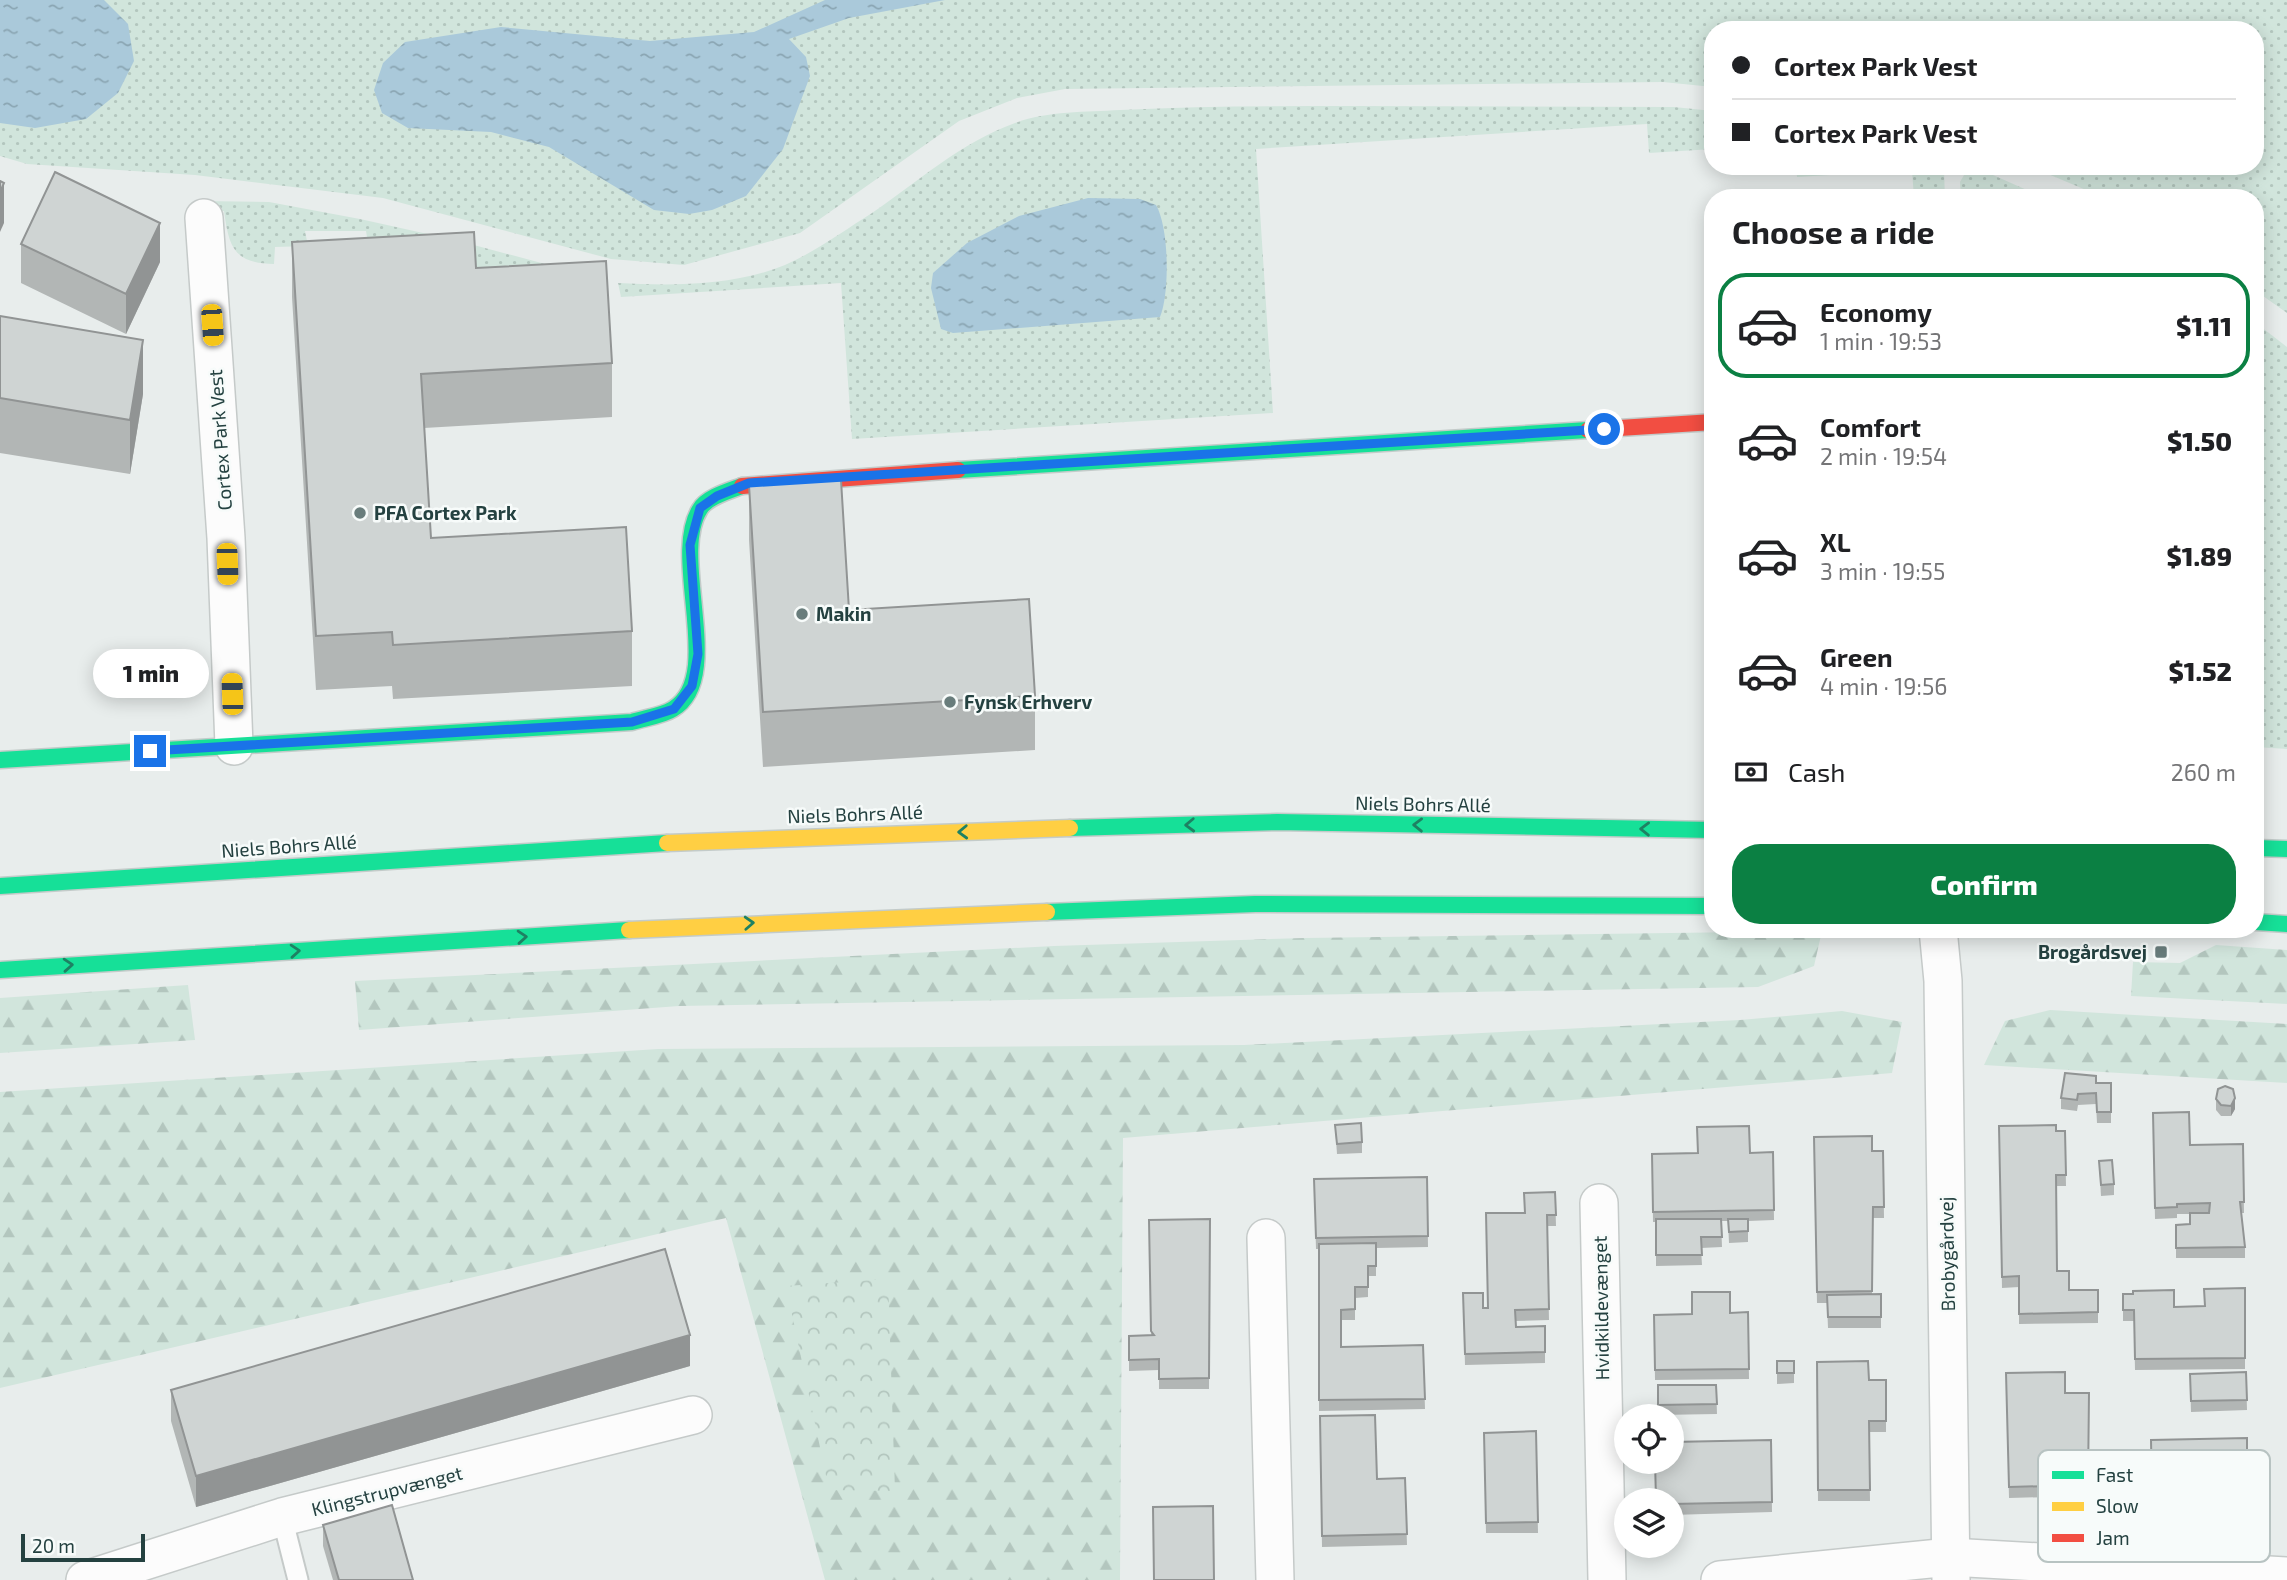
<!DOCTYPE html>
<html lang="en">
<head>
<meta charset="utf-8">
<style>
	body { margin:0; font-family:"Exo 2",sans-serif; background:#f2f2f2; color:#202124; height:100vh; display:flex; flex-direction:column; font-size:26px; white-space:nowrap }
	* { box-sizing:border-box; margin:0 }
	p { font-size:23px; color:#757577 }
	.icon { flex:none; width:38px; height:38px; fill:none; stroke:currentColor; stroke-width:2; stroke-linecap:round; stroke-linejoin:round }
	.map { position:relative; flex:1; overflow:hidden }
	.details { position:absolute; left:1704px; top:189px; width:560px; height:749px; display:flex; flex-direction:column; background:#fff; border-radius:28px; box-shadow:0 4px 18px #0003 }
	.details>* { flex:none }
	.top-card { position:absolute; left:1704px; top:21px; width:560px; height:154px; border-radius:28px; box-shadow:0 4px 18px #0003; display:grid; align-content:center; height:154px; padding:0 28px; background:#fff }
	.fabs { position:absolute; left:1614px; top:1404px; display:grid; gap:14px }
	.fabs a { display:grid; place-items:center; width:70px; height:70px; border-radius:50%; background:#fff; box-shadow:0 4px 18px #0003; font-size:35px }
	.scale { position:absolute; left:21px; bottom:18px; width:124px; box-sizing:border-box; padding-left:7px; border:4px solid #244140; border-top:0; font-size:19px; line-height:24px; white-space:nowrap; color:#244140; -webkit-text-stroke:5px #f7fbfa; paint-order:stroke }
	.end { position:absolute; width:32px; height:32px; margin:-16px; border:9px solid #1a73e8; background:#fff; box-shadow:0 0 0 4px #fff }
	.from { border-radius:50% }
	.bubble { position:absolute; height:49px; border-radius:24px; background:#fff; box-shadow:0 4px 18px #0003; font-size:23px; font-weight:800; line-height:49px; text-align:center }
	.car { position:absolute; width:21px; height:42px; margin:-21px -10px; border-radius:9px; box-shadow:0 0 5px 2px #0007; background:linear-gradient(#f5c518 24%,#345 0 40%,#f5c518 0 76%,#345 0 86%,#f5c518 0) }
	.top-card b { display:flex; align-items:center; gap:24px; height:66px; font-size:26px }
	.top-card b+b { border-top:2px solid #e0e0e0 }
	.top-card i { width:18px; height:18px; background:#202124 }
	ul { padding:0; list-style:none }
	li { display:flex; align-items:center; gap:21px; height:105px; margin:0 14px 10px; padding:0 14px; border:4px solid transparent; border-radius:28px }
	li div { flex:1 }
	li b { display:block; font-size:26px }
	li em { font-style:normal; font-weight:800 }
	li.current { border-color:#0b8043 }
	li>.icon { width:63px; height:63px; stroke-width:1.5 }
	h2 { padding:0 28px; font-size:32px; line-height:84px }
	.pay { display:flex; align-items:center; gap:18px; height:77px; padding:0 28px; font-size:26px }
	.pay p { margin-inline-start:auto }
	.action { display:flex; gap:14px; margin-top:auto; padding:14px 28px }
	.action a { flex:1; height:80px; border-radius:28px; background:#0b8043; color:#fff; font-size:28px; font-weight:800; line-height:80px; text-align:center }
	.map>svg:first-child { display:block }
	.grass { fill:url(#grass-dots) }
	.forest { fill:url(#forest-firs) }
	.park { fill:url(#park-crowns) }
	.water { fill:url(#water-ripples) }
	.lines { fill:none; stroke-linecap:round; stroke-linejoin:round }
	.lane-casing { stroke:#c5cac9; stroke-width:23 }
	.street-casing { stroke:#c5cac9; stroke-width:40 }
	.fast-casing { stroke:#c3cbc9; stroke-width:19 }
	.slow-casing { stroke:#c3cbc9; stroke-width:19 }
	.jam-casing { stroke:#c3cbc9; stroke-width:19 }
	.lane { stroke:#fcfcfc; stroke-width:19 }
	.street { stroke:#fcfcfc; stroke-width:37 }
	.fast { stroke:#16e098; stroke-width:16 }
	.slow { stroke:#ffcf43; stroke-width:16 }
	.jam { stroke:#f24e42; stroke-width:16 }
	.wall { fill:#b2b6b5 }
	.shaded-wall { fill:#919494 }
	.building { fill:#cfd4d3; stroke:#919494; stroke-width:2 }
	.oneway { stroke:#1e8163 }
	.route { stroke:#1a73e8; stroke-width:9 }
	.poi-dot { fill:#697d7c; stroke:#f7fbfa; stroke-width:2.5 }
	.labels { text-anchor:middle; stroke-width:5; stroke-linejoin:round; paint-order:stroke }
	.street-label { font-size:19px; fill:#244140; stroke:#f7fbfa }
	.poi-label { font-size:19px; font-weight:bold; fill:#244140; stroke:#f7fbfa; text-anchor:start }
	.key { fill:#f7fbfa; stroke:#b8c3c2; stroke-width:2 }
	.key-label { font-size:19px; fill:#244140 }
</style>
</head>
<body>
<div class="map">
<svg width="2287" height="1580" viewBox="0 0 2287 1580">
	<defs>
		<pattern id="grass-dots" width="8" height="8" patternUnits="userSpaceOnUse" patternTransform="scale(1.75)"><rect width="8" height="8" fill="#d1e5dc"/><path d="M2 2h.1M6 6h.1" fill="none" stroke="#b3c6be" stroke-width="1.8" stroke-linecap="round"/></pattern>
		<pattern id="forest-firs" width="22" height="20" patternUnits="userSpaceOnUse" patternTransform="scale(1.75)"><rect width="22" height="20" fill="#d1e5dc"/><path d="M5 1l3.5 6h-7zM16 11l3.5 6h-7z" fill="#b3c6be"/></pattern>
		<pattern id="park-crowns" width="20" height="18" patternUnits="userSpaceOnUse" patternTransform="scale(1.75)"><rect width="20" height="18" fill="#d1e5dc"/><path d="M2 6a3 3 0 1 1 6 0M12 15a3 3 0 1 1 6 0" fill="none" stroke="#b3c6be"/></pattern>
		<pattern id="water-ripples" width="26" height="14" patternUnits="userSpaceOnUse" patternTransform="scale(1.75)"><rect width="26" height="14" fill="#aac9da"/><path d="M2 4q2-2 4 0t4 0M15 11q2-2 4 0t4 0" fill="none" stroke="#8aa5b2"/></pattern>
	</defs>
	<rect width="100%" height="100%" fill="#e8edec"/>
	<g class="grass">
		<path d="M0 0H2287V313L2256 291V198H2105L2029 166H2256V30H1713V87L1663 82 1065 89 1017 98 959 121 800 233 684 265 611 259 383 198 195 175 27 164 0 156Z"/>
		<path d="M1353 106 1674 107 1713 111V149L1649 153 1647 124 1256 149 1273 413 852 439 841 283 621 297 618 283C673 286 734 286 785 265 815 252 845 230 872 213 919 181 960 143 1015 123 1047 111 1086 112 1120 110 1198 106 1275 106 1353 106Z"/>
		<path d="M1796 166H1941L1944 171 1945 198H1914L1912 170 1797 177Z"/>
		<path d="M1968 168 1993 175 2045 198H1961L1960 182Z"/>
		<path d="M199 201 269 202 360 219 459 241 601 279 503 290 368 243 366 231H305L308 246 275 247 274 264C234 263 229 248 224 211L197 213Z"/>
		<path d="M2256 323 2287 347V749L2256 747Z"/>
	</g>
	<g class="forest">
		<path d="M1822 931 1814 966 1758 987 679 1006 359 1030 355 981 1054 946 1305 938Z"/>
		<path d="M2216 945 2287 950V1004L2131 996 2133 962 2180 963Z"/>
		<path d="M188 985 195 1040 0 1053V998Z"/>
		<path d="M2050 1010 2287 1024V1083L1984 1065 2005 1021Z"/>
		<path d="M1842 1011 1902 1022 1892 1073 1123 1138 1120 1580H825L726 1218 0 1388V1092L658 1049 1244 1045 1740 1020Z"/>
	</g>
	<path class="park" d="M888 1279 895 1491 829 1490 786 1286Z"/>
	<g class="water">
		<path d="M0 0H104L128 24 134 61 118 93 86 119 35 128 0 123Z"/>
		<path d="M825 0H945L849 18 789 39 806 57 810 76 783 149 746 196 712 210 689 214 654 210 549 147 491 132 408 128 382 113 374 90 383 63 405 42 501 27 650 41 754 32Z"/>
		<path d="M1088 198 1140 199 1156 205C1169 227 1170 293 1160 317L953 333 941 329 931 288 933 273 967 243 1019 216Z"/>
	</g>
	<g class="lines">
		<g class="lane-casing">
			<path id="lane" d="M282 1517 298 1580"/>
		</g>
		<g class="street-casing">
			<g id="street">
				<path d="M204 218 226 538 234 746"/>
				<path d="M1938 929 1943 981 1951 1580"/>
				<path d="M1599 1203 1607 1580"/>
				<path d="M1266 1238 1275 1580"/>
				<path d="M85 1580 282 1517 693 1415"/>
				<path d="M1720 1580 1950 1557 2287 1576"/>
			</g>
		</g>
		<g class="fast-casing">
			<g id="fast">
				<path d="M958 470 1588 430"/>
				<path d="M0 760 632 722C644 718 662 716 673 709 726 677 669 557 700 509 707 497 729 491 742 486"/>
				<path d="M1070 828 1277 822 1713 830"/>
				<path d="M2256 848 2287 849"/>
				<path d="M0 886 667 843"/>
				<path d="M1047 912 1255 904 1713 906"/>
				<path d="M2256 922 2287 924"/>
				<path d="M0 970 629 930"/>
			</g>
		</g>
		<g class="slow-casing">
			<g id="slow">
				<path d="M667 843 1070 828"/>
				<path d="M629 930 1047 912"/>
			</g>
		</g>
		<g class="jam-casing">
			<g id="jam">
				<path d="M1588 430 1713 422"/>
				<path d="M742 486 958 470"/>
			</g>
		</g>
		<use href="#lane" class="lane"/>
		<use href="#street" class="street"/>
		<use href="#fast" class="fast"/>
		<use href="#slow" class="slow"/>
		<use href="#jam" class="jam"/>
	</g>
	<g class="wall">
		<path d="M292 242 476 268 612 363V417L424 428 431 538 632 631V686L393 699 392 686 316 690 292 297Z"/>
		<path d="M21 244 160 262 126 334 21 283Z"/>
		<path d="M0 316 143 394 130 474 0 453Z"/>
		<path d="M749 485 849 610 1035 696V750L763 767 749 540Z"/>
		<path d="M2096 1083H2111V1123H2097L2096 1104 2078 1105 2077 1111 2061 1109V1098Z"/>
		<path d="M2233 1089 2235 1109 2231 1116H2221L2216 1110V1099Z"/>
		<path d="M2153 1113 2190 1145 2243 1144 2244 1213H2241L2245 1247V1258H2176V1225L2190 1224V1214H2177V1218L2155 1219Z"/>
		<path d="M1335 1125 1362 1142V1153L1337 1154Z"/>
		<path d="M1999 1126 2065 1131 2066 1186H2056L2057 1271 2069 1290H2098V1323L2019 1324V1287L2002 1288Z"/>
		<path d="M1814 1137 1872 1151H1883L1884 1218H1873L1872 1294H1881V1328H1828L1827 1303H1817Z"/>
		<path d="M1773 1152 1774 1220 1748 1221V1242L1729 1243 1728 1221H1721L1722 1247 1701 1248 1702 1265 1656 1266V1222H1653L1652 1154Z"/>
		<path d="M2099 1161 2114 1184V1195L2101 1196Z"/>
		<path d="M1427 1177 1428 1247 1376 1248V1276H1368V1297L1355 1298V1320H1341V1347L1423 1345 1425 1409 1319 1411V1249H1316L1314 1179Z"/>
		<path d="M1555 1192 1556 1226H1547L1549 1320 1515 1321 1516 1327 1545 1326V1363L1465 1365 1463 1293 1483 1308H1488Z"/>
		<path d="M1210 1219 1209 1389H1159V1370L1129 1371V1336L1151 1335 1149 1220Z"/>
		<path d="M2245 1288V1369L2135 1370 2134 1321H2123V1294L2174 1307 2205 1306Z"/>
		<path d="M1748 1312 1749 1379 1655 1380 1654 1315Z"/>
		<path d="M1777 1361H1794V1383L1777 1384Z"/>
		<path d="M1817 1362 1869 1380H1886V1432H1869L1870 1501H1818Z"/>
		<path d="M690 1366 196 1507 171 1421V1390Z"/>
		<path d="M2246 1372 2247 1410 2191 1412 2190 1374Z"/>
		<path d="M2006 1373 2065 1393H2089L2088 1496 2009 1498Z"/>
		<path d="M1658 1385H1716L1717 1414 1658 1415Z"/>
		<path d="M1320 1416 1377 1479 1405 1478 1407 1545 1322 1547Z"/>
		<path d="M1536 1431 1538 1533H1486L1484 1433Z"/>
		<path d="M2247 1438V1503L2152 1504 2151 1440Z"/>
		<path d="M1771 1440 1772 1512 1671 1515V1500Z"/>
		<path d="M323 1525 413 1580H333L323 1546Z"/>
	</g>
	<g class="shaded-wall">
		<path d="M4 183V223L0 232V192Z"/>
		<path d="M160 223V262L126 334V294Z"/>
		<path d="M143 340V394L130 474V420Z"/>
		<path d="M2235 1098V1109L2231 1116V1106Z"/>
		<path d="M690 1335V1366L196 1507V1476Z"/>
	</g>
	<g class="building">
		<path d="M55 172 160 223 126 294 21 244Z"/>
		<path d="M0 181 4 183 0 192Z"/>
		<path d="M474 232 476 268 606 261 612 363 421 374 431 538 626 527 632 631 393 645 392 632 316 636 292 242Z"/>
		<path d="M0 316 143 340 130 420 0 398Z"/>
		<path d="M841 480 849 610 1029 599 1035 696 763 712 749 485Z"/>
		<path d="M2065 1073 2096 1076V1083H2111V1112H2097L2096 1093 2078 1094 2077 1100 2061 1098Z"/>
		<path d="M2225 1086 2233 1089 2235 1098 2231 1106 2221 1105 2216 1099 2218 1089Z"/>
		<path d="M2189 1112 2190 1145 2243 1144 2244 1202H2240L2245 1247 2176 1248V1225L2190 1224V1213H2209L2210 1203 2177 1204V1207L2155 1208 2153 1113Z"/>
		<path d="M1361 1123 1362 1142 1337 1144 1335 1125Z"/>
		<path d="M2056 1125V1131H2065L2066 1175H2056L2057 1271H2069V1290H2098V1312L2019 1314V1276L2002 1277 1999 1126Z"/>
		<path d="M1749 1126 1750 1153 1773 1152 1774 1210 1653 1212 1652 1154 1698 1153 1697 1127Z"/>
		<path d="M1872 1136V1151H1883L1884 1207H1873L1872 1291 1817 1292 1814 1137Z"/>
		<path d="M2112 1160 2114 1184 2101 1185 2099 1161Z"/>
		<path d="M1427 1177 1428 1236 1316 1238 1314 1179Z"/>
		<path d="M1555 1192 1556 1215H1547L1549 1309 1515 1310 1516 1327 1545 1326V1352L1465 1354 1463 1293H1483V1308H1488L1486 1213H1525L1524 1193Z"/>
		<path d="M1210 1219 1209 1378 1159 1379V1359L1129 1360V1336L1154 1335 1151 1331 1149 1220Z"/>
		<path d="M1656 1219H1721L1722 1237H1701L1702 1255H1656Z"/>
		<path d="M1728 1219H1748V1231L1729 1232Z"/>
		<path d="M1376 1243V1266H1368V1287H1355V1309L1341 1310V1347L1423 1345 1425 1399 1319 1400V1244Z"/>
		<path d="M665 1249 690 1335 196 1476 171 1390Z"/>
		<path d="M2245 1288V1358L2135 1359 2134 1310H2123V1294H2133V1291L2174 1290V1307L2205 1306 2204 1289Z"/>
		<path d="M1692 1292H1730V1313L1748 1312 1749 1369 1655 1370 1654 1315 1692 1314Z"/>
		<path d="M1881 1294V1317H1828L1827 1295Z"/>
		<rect x="1777" y="1361" width="17" height="12"/>
		<path d="M1868 1361 1869 1380H1886V1421H1869L1870 1490H1818L1817 1362Z"/>
		<path d="M2065 1372V1393H2089L2088 1485 2009 1487 2006 1373Z"/>
		<path d="M2246 1372 2247 1400 2191 1401 2190 1374Z"/>
		<path d="M1658 1385H1716L1717 1404 1658 1405Z"/>
		<path d="M1375 1415 1377 1479 1405 1478 1407 1534 1322 1536 1320 1416Z"/>
		<path d="M1536 1431 1538 1522 1486 1523 1484 1433Z"/>
		<path d="M2247 1438V1492L2152 1493 2151 1440Z"/>
		<path d="M1771 1440 1772 1502 1671 1504V1500H1656L1655 1461H1671V1442Z"/>
		<path d="M392 1505 413 1580H339L323 1525Z"/>
		<path d="M1213 1506 1214 1580H1154L1153 1507Z"/>
	</g>
	<defs><path id="oneway-chevron" d="M-2-3.5L2.5 0L-2 3.5" fill="none" stroke-width="1.6" stroke-linecap="round" stroke-linejoin="round" transform="scale(1.75)"/></defs>
	<g class="oneway">
		<use href="#oneway-chevron" transform="translate(1190 825) rotate(178)"/>
		<use href="#oneway-chevron" transform="translate(1418 825) rotate(-179)"/>
		<use href="#oneway-chevron" transform="translate(1645 829) rotate(-179)"/>
		<use href="#oneway-chevron" transform="translate(963 832) rotate(178)"/>
		<use href="#oneway-chevron" transform="translate(749 923) rotate(-3)"/>
		<use href="#oneway-chevron" transform="translate(522 937) rotate(-4)"/>
		<use href="#oneway-chevron" transform="translate(295 951) rotate(-4)"/>
		<use href="#oneway-chevron" transform="translate(68 965) rotate(-4)"/>
	</g>
	<g class="lines">
		<path class="route" d="M150 751 632 722 674 709 692 686 698 654 690 545 700 508 717 496 749 483 1604 429"/>
	</g>
	<g class="poi-dot">
		<circle cx="360" cy="513" r="7"/>
		<circle cx="802" cy="614" r="7"/>
		<circle cx="950" cy="702" r="7"/>
		<rect x="2154" y="945" width="14" height="14" rx="3.5"/>
	</g>
	<g class="labels">
		<g class="street-label">
			<text transform="translate(220 440) rotate(-94)" y="7">Cortex Park Vest</text>
			<text transform="translate(1423 804) rotate(1)" y="7">Niels Bohrs Allé</text>
			<text transform="translate(855 814) rotate(-2)" y="7">Niels Bohrs Allé</text>
			<text transform="translate(289 846) rotate(-4)" y="7">Niels Bohrs Allé</text>
			<text transform="translate(1947 1254) rotate(-91)" y="7">Brobygårdvej</text>
			<text transform="translate(1601 1308) rotate(-91)" y="7">Hvidkildevænget</text>
			<text transform="translate(387 1491) rotate(-14)" y="7">Klingstrupvænget</text>
		</g>
		<g class="poi-label">
			<text x="374" y="520">PFA Cortex Park</text>
			<text x="816" y="621">Makin</text>
			<text x="964" y="709">Fynsk Erhverv</text>
			<text x="2147" y="959" text-anchor="end">Brogårdsvej</text>
		</g>
	</g>
	<rect x="2038" y="1450" width="232" height="112" rx="10" class="key"/>
	<rect x="2052" y="1471" width="32" height="8" fill="#16e098"/>
	<rect x="2052" y="1502" width="32" height="9" fill="#ffcf43"/>
	<rect x="2052" y="1534" width="32" height="8" fill="#f24e42"/>
	<g class="key-label">
		<text x="2096" y="1482">Fast</text>
		<text x="2096" y="1513">Slow</text>
		<text x="2096" y="1545">Jam</text>
	</g>
</svg>
<div class="fabs">
<a><svg class="icon" aria-label="locate" viewBox="0 0 24 24"><circle cx="12" cy="12" r="6"/><path d="M12 2v4M12 18v4M2 12h4M18 12h4"/></svg></a>
<a><svg class="icon" aria-label="layers" viewBox="0 0 24 24"><path d="M12 4l9 5-9 5-9-5zM3 14l9 5 9-5"/></svg></a>
</div>
<div class="scale">20 m</div>
<i class="end from" style="left:1604px;top:429px"></i>
<i class="end" style="left:150px;top:751px"></i>
<div class="bubble" style="left:93px;top:649px;width:116px">1 min</div>
<i class="car" style="left:212px;top:325px;rotate:176deg"></i>
<i class="car" style="left:227px;top:564px;rotate:178deg"></i>
<i class="car" style="left:232px;top:694px;rotate:358deg"></i>
<div class="top-card">
<b><i class="from"></i>Cortex Park Vest</b>
<b><i></i>Cortex Park Vest</b>
</div>
<section class="details">
<h2>Choose a ride</h2>
<ul>
<li class="current"><svg class="icon" aria-label="car" viewBox="0 0 24 24"><path d="M5 17H2v-5l4-1 3-4h7l3 4 3 1v5h-3M9 17h6M6 11h13"/><circle cx="7" cy="17" r="2"/><circle cx="17" cy="17" r="2"/></svg><div><b>Economy</b><p>1 min · 19:53</p></div><em>$1.11</em></li>
<li><svg class="icon" aria-label="car" viewBox="0 0 24 24"><path d="M5 17H2v-5l4-1 3-4h7l3 4 3 1v5h-3M9 17h6M6 11h13"/><circle cx="7" cy="17" r="2"/><circle cx="17" cy="17" r="2"/></svg><div><b>Comfort</b><p>2 min · 19:54</p></div><em>$1.50</em></li>
<li><svg class="icon" aria-label="car" viewBox="0 0 24 24"><path d="M5 17H2v-5l4-1 3-4h7l3 4 3 1v5h-3M9 17h6M6 11h13"/><circle cx="7" cy="17" r="2"/><circle cx="17" cy="17" r="2"/></svg><div><b>XL</b><p>3 min · 19:55</p></div><em>$1.89</em></li>
<li><svg class="icon" aria-label="car" viewBox="0 0 24 24"><path d="M5 17H2v-5l4-1 3-4h7l3 4 3 1v5h-3M9 17h6M6 11h13"/><circle cx="7" cy="17" r="2"/><circle cx="17" cy="17" r="2"/></svg><div><b>Green</b><p>4 min · 19:56</p></div><em>$1.52</em></li>
</ul>
<div class="pay"><svg class="icon" aria-label="cash" viewBox="0 0 24 24"><path d="M3 7h18v10H3z"/><circle cx="12" cy="12" r="2"/></svg>Cash<p>260 m</p></div>
<div class="action"><a>Confirm</a></div>
</section>
</div>
</body>
</html>
